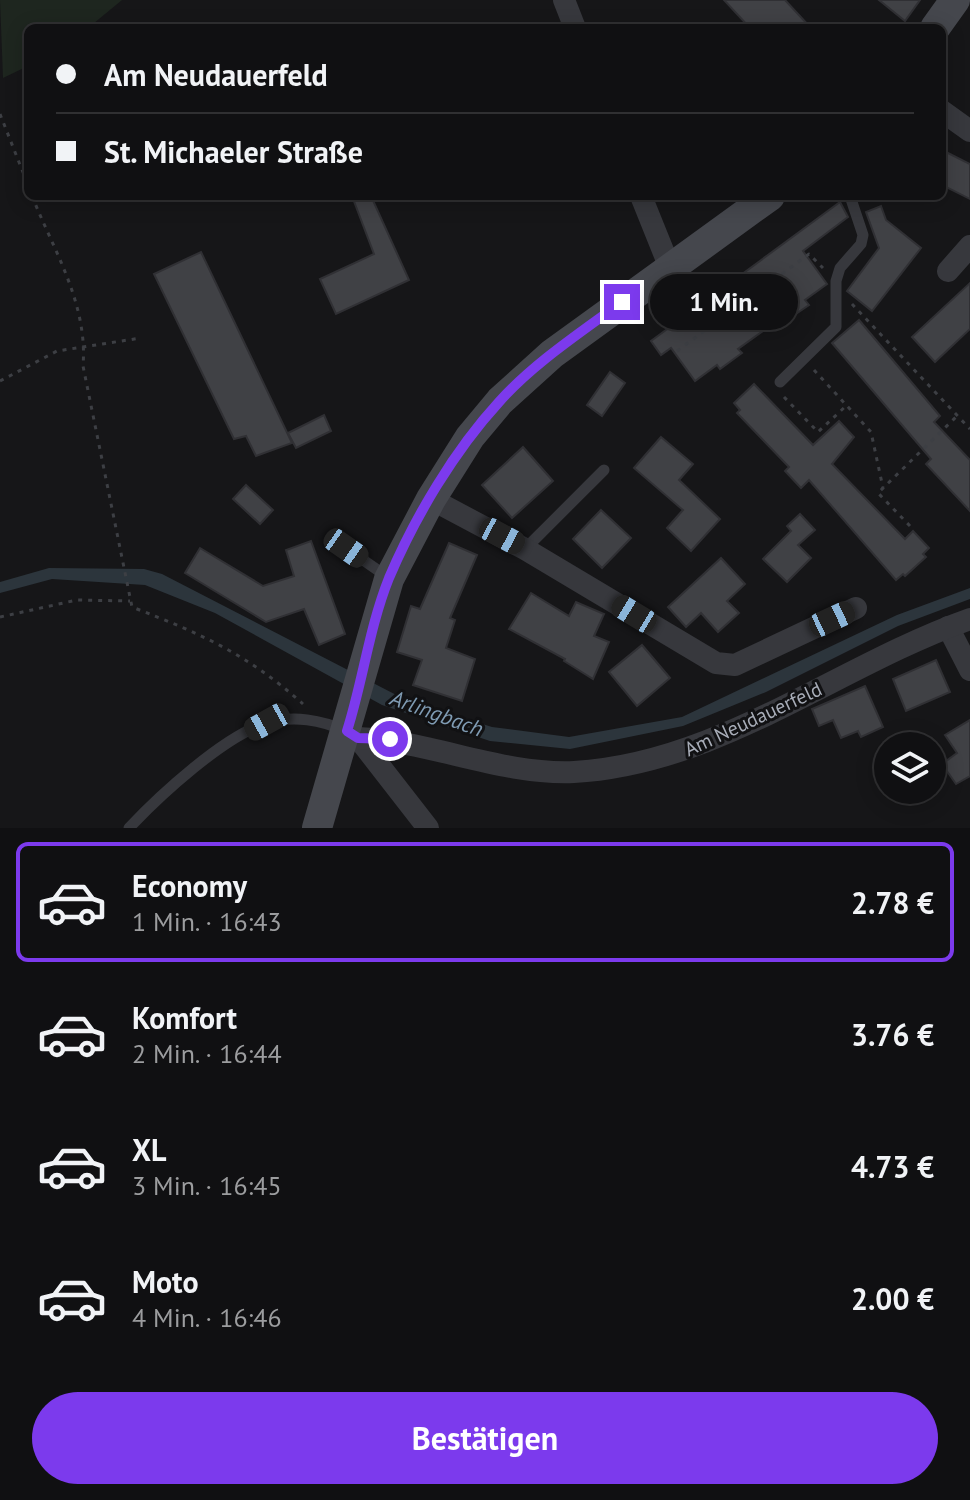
<!DOCTYPE html>
<html lang="de">
<head>
<meta charset="utf-8">
<style>
	body { margin:0; font-family:"PT Sans",sans-serif; background:#1e1e20; color:#f1f3f6; height:100vh; display:flex; flex-direction:column; font-size:30px; white-space:nowrap }
	* { box-sizing:border-box; margin:0 }
	p { font-size:26px; color:#9c9d9f }
	.icon { flex:none; width:44px; height:44px; fill:none; stroke:currentColor; stroke-width:2; stroke-linecap:round; stroke-linejoin:round }
	.map { position:relative; height:828px; overflow:hidden }
	.details { display:flex; flex-direction:column; background:#101012; flex:1 }
	.details>* { flex:none }
	.guide { position:absolute; left:24px; top:24px; width:922px; height:176px; border-radius:12px; box-shadow:0 4px 20px #0003,0 0 0 2px #303032; display:grid; align-content:center; height:176px; padding:0 32px; background:#101012 }
	.tools { position:absolute; left:874px; top:732px; display:grid; gap:16px }
	.tools a { display:grid; place-items:center; width:72px; height:72px; border-radius:50%; background:#101012; box-shadow:0 4px 20px #0003,0 0 0 2px #303032; font-size:40px }
	.end { position:absolute; width:36px; height:36px; margin:-18px; border:10px solid #7c3aed; background:#fff; box-shadow:0 0 0 4px #fff }
	.from { border-radius:50% }
	.bubble { position:absolute; height:56px; border-radius:28px; background:#101012; box-shadow:0 4px 20px #0003,0 0 0 2px #303032; font-size:26px; font-weight:700; line-height:56px; text-align:center }
	.car { position:absolute; width:24px; height:48px; margin:-24px -12px; border-radius:10px; box-shadow:0 0 6px 2px #0007; background:linear-gradient(#222 24%,#8ab4d8 0 40%,#222 0 76%,#8ab4d8 0 86%,#222 0) }
	.guide b { display:flex; align-items:center; gap:28px; height:76px; font-size:30px }
	.guide b+b { border-top:2px solid #303032 }
	.guide i { width:20px; height:20px; background:#f1f3f6 }
	ul { padding:14px 0 0; list-style:none }
	li { display:flex; align-items:center; gap:24px; height:120px; margin:0 16px 12px; padding:0 16px; border:4px solid transparent; border-radius:12px }
	li div { flex:1 }
	li b { display:block; font-size:30px }
	li em { font-style:normal; font-weight:700 }
	li.on { border-color:#7c3aed }
	li>.icon { width:72px; height:72px; stroke-width:1.5 }
	.action { display:flex; gap:16px; margin-top:auto; padding:16px 32px }
	.action a { flex:1; height:92px; border-radius:48px; background:#7c3aed; color:#fff; font-size:32px; font-weight:700; line-height:92px; text-align:center }
	.map>svg:first-child { display:block }
	.green { fill:#1e261f }
	.water { fill:#2c353c }
	.building { fill:#404145; stroke:#303034; stroke-width:2 }
	.lines { fill:none; stroke-linecap:round; stroke-linejoin:round }
	.path { stroke:#3d3f44; stroke-width:3; stroke-dasharray:4 6; stroke-linecap:butt }
	.lane { stroke:#37383d; stroke-width:11 }
	.street { stroke:#37383d; stroke-width:22 }
	.secondary { stroke:#45474d; stroke-width:30 }
	.route { stroke:#7c3aed; stroke-width:10 }
	.labels { text-anchor:middle; stroke-width:6; stroke-linejoin:round; paint-order:stroke }
	.street-label { font-size:20px; fill:#a8adb8; stroke:#111113 }
	.water-label { font-size:22px; font-style:italic; fill:#7f9bb3; stroke:#111113 }
</style>
</head>
<body>
<div class="map">
<svg width="970" height="828" viewBox="0 0 970 828">
	<rect width="100%" height="100%" fill="#161618"/>
	<path class="green" d="M0 0H122L88 28H28V66L3 78Z"/>
	<path class="water" d="M49 568 144 569 162 574 406 700 492 727 569 737 682 717 897 615 970 588V599L898 626 766 692 683 726 570 749 490 741 382 705 215 613 145 585 52 579 0 593V582Z"/>
	<g class="building">
		<path d="M724 0H785L811 28H750Z"/>
		<path d="M879 0H920L905 21Z"/>
		<path d="M942 150 970 164V199L942 185Z"/>
		<path d="M352 196H371L409 280 336 314 320 279 374 254Z"/>
		<path d="M840 202 848 217 803 251 827 284 805 300 809 305 787 320 784 316 738 349 742 353 720 369 717 365 695 381 671 348 661 355 651 341Z"/>
		<path d="M881 206 886 220 921 248 872 311 847 291 879 248 866 212Z"/>
		<path d="M201 252 292 443 256 456 246 436 234 439 154 274Z"/>
		<path d="M970 283V329L935 362 912 337Z"/>
		<path d="M859 320 940 416 934 422 970 460V511L926 464 931 459 832 343Z"/>
		<path d="M610 372 625 383 602 416 587 405Z"/>
		<path d="M754 384 813 445 839 421 854 437 832 464 905 539 913 531 929 548 923 554 926 557 905 576 903 574 896 580 809 480 801 488 785 471 789 467 737 413 740 410 734 403Z"/>
		<path d="M324 415 331 431 296 448 288 433Z"/>
		<path d="M661 437 693 464 679 480 720 519 691 551 667 528 683 510 634 468Z"/>
		<path d="M523 447 553 481 512 518 482 485Z"/>
		<path d="M246 485 273 510 260 524 233 499Z"/>
		<path d="M601 510 631 538 602 568 573 539Z"/>
		<path d="M800 514 815 530 798 545 811 558 787 582 763 559 791 531 787 526Z"/>
		<path d="M311 541 345 634 319 645 304 609 266 622 185 573 200 548 263 586 294 576 286 550Z"/>
		<path d="M449 543 477 555 450 618 455 620 446 648 475 659 462 701 413 685 422 660 397 652 411 606 420 609Z"/>
		<path d="M721 558 745 584 727 601 739 613 718 632 701 613 686 627 668 607Z"/>
		<path d="M531 593 569 616 576 602 604 614 594 636 609 642 593 679 564 661 565 659 509 629Z"/>
		<path d="M642 645 670 678 637 706 609 672Z"/>
		<path d="M936 660 950 692 906 711 893 679Z"/>
		<path d="M865 686 883 727 861 737 858 731 841 738 833 720 819 726 812 709Z"/>
		<path d="M970 720V776L956 784 942 764 957 753 945 735Z"/>
	</g>
	<g class="lines">
		<g class="path">
			<path d="M0 114 28 185"/>
			<path d="M32 196C54 251 88 304 83 366L132 607C201 634 246 653 303 704"/>
			<path d="M852 304 970 429"/>
			<path d="M677 351 809 254 823 268"/>
			<path d="M814 370 871 432 883 488"/>
			<path d="M0 381 57 351 141 338"/>
			<path d="M784 397 818 432 847 405"/>
			<path d="M910 526 878 493 957 416"/>
			<path d="M0 617 77 600 130 601"/>
		</g>
		<g class="lane">
			<path d="M780 382 836 327V281L840 268 861 244 863 235 850 196"/>
			<path d="M346 548 389 578"/>
			<path d="M525 549 604 470"/>
			<path d="M129 828C159 796 225 735 267 723 293 715 322 720 345 731"/>
		</g>
		<g class="street">
			<path d="M564 0 575 28"/>
			<path d="M942 111 970 131"/>
			<path d="M641 196 670 268"/>
			<path d="M948 271 970 246"/>
			<path d="M431 499 525 549 716 663 735 665 856 608"/>
			<path d="M948 627 970 670"/>
			<path d="M351 734 358 738 428 828"/>
			<path d="M358 738C431 741 500 775 574 772 719 764 837 666 970 619"/>
		</g>
		<g class="secondary">
			<path d="M935 28 955 0"/>
			<path d="M317 828 389 579 431 499 470 437 500 401 552 354 770 196"/>
		</g>
	</g>
	<g class="lines">
		<path class="route" d="M390 739 358 738 347 731C363 681 369 628 389 578 415 517 454 451 499 402 534 363 580 333 622 302"/>
	</g>
	<g class="labels">
		<g class="street-label">
			<text transform="translate(753 719) rotate(-25)" y="7">Am Neudauerfeld</text>
		</g>
		<g class="water-label">
			<text transform="translate(437 713) rotate(20)" y="8">Arlingbach</text>
		</g>
	</g>
</svg>
<div class="tools">
<a><svg class="icon" aria-label="layers" viewBox="0 0 24 24"><path d="M12 4l9 5-9 5-9-5zM3 14l9 5 9-5"/></svg></a>
</div>
<i class="end from" style="left:390px;top:739px"></i>
<i class="end" style="left:622px;top:302px"></i>
<div class="bubble" style="left:650px;top:274px;width:148px">1 Min.</div>
<i class="car" style="left:502px;top:536px;rotate:118deg"></i>
<i class="car" style="left:346px;top:548px;rotate:125deg"></i>
<i class="car" style="left:634px;top:614px;rotate:301deg"></i>
<i class="car" style="left:832px;top:619px;rotate:65deg"></i>
<i class="car" style="left:267px;top:722px;rotate:241deg"></i>
<div class="guide">
<b><i class="from"></i>Am Neudauerfeld</b>
<b><i></i>St. Michaeler Straße</b>
</div>
</div>
<section class="details">
<ul>
<li class="on"><svg class="icon" aria-label="car" viewBox="0 0 24 24"><path d="M5 17H2v-5l4-1 3-4h7l3 4 3 1v5h-3M9 17h6M6 11h13"/><circle cx="7" cy="17" r="2"/><circle cx="17" cy="17" r="2"/></svg><div><b>Economy</b><p>1 Min. · 16:43</p></div><em>2.78 €</em></li>
<li><svg class="icon" aria-label="car" viewBox="0 0 24 24"><path d="M5 17H2v-5l4-1 3-4h7l3 4 3 1v5h-3M9 17h6M6 11h13"/><circle cx="7" cy="17" r="2"/><circle cx="17" cy="17" r="2"/></svg><div><b>Komfort</b><p>2 Min. · 16:44</p></div><em>3.76 €</em></li>
<li><svg class="icon" aria-label="car" viewBox="0 0 24 24"><path d="M5 17H2v-5l4-1 3-4h7l3 4 3 1v5h-3M9 17h6M6 11h13"/><circle cx="7" cy="17" r="2"/><circle cx="17" cy="17" r="2"/></svg><div><b>XL</b><p>3 Min. · 16:45</p></div><em>4.73 €</em></li>
<li><svg class="icon" aria-label="car" viewBox="0 0 24 24"><path d="M5 17H2v-5l4-1 3-4h7l3 4 3 1v5h-3M9 17h6M6 11h13"/><circle cx="7" cy="17" r="2"/><circle cx="17" cy="17" r="2"/></svg><div><b>Moto</b><p>4 Min. · 16:46</p></div><em>2.00 €</em></li>
</ul>
<div class="action"><a>Bestätigen</a></div>
</section>
</body>
</html>
